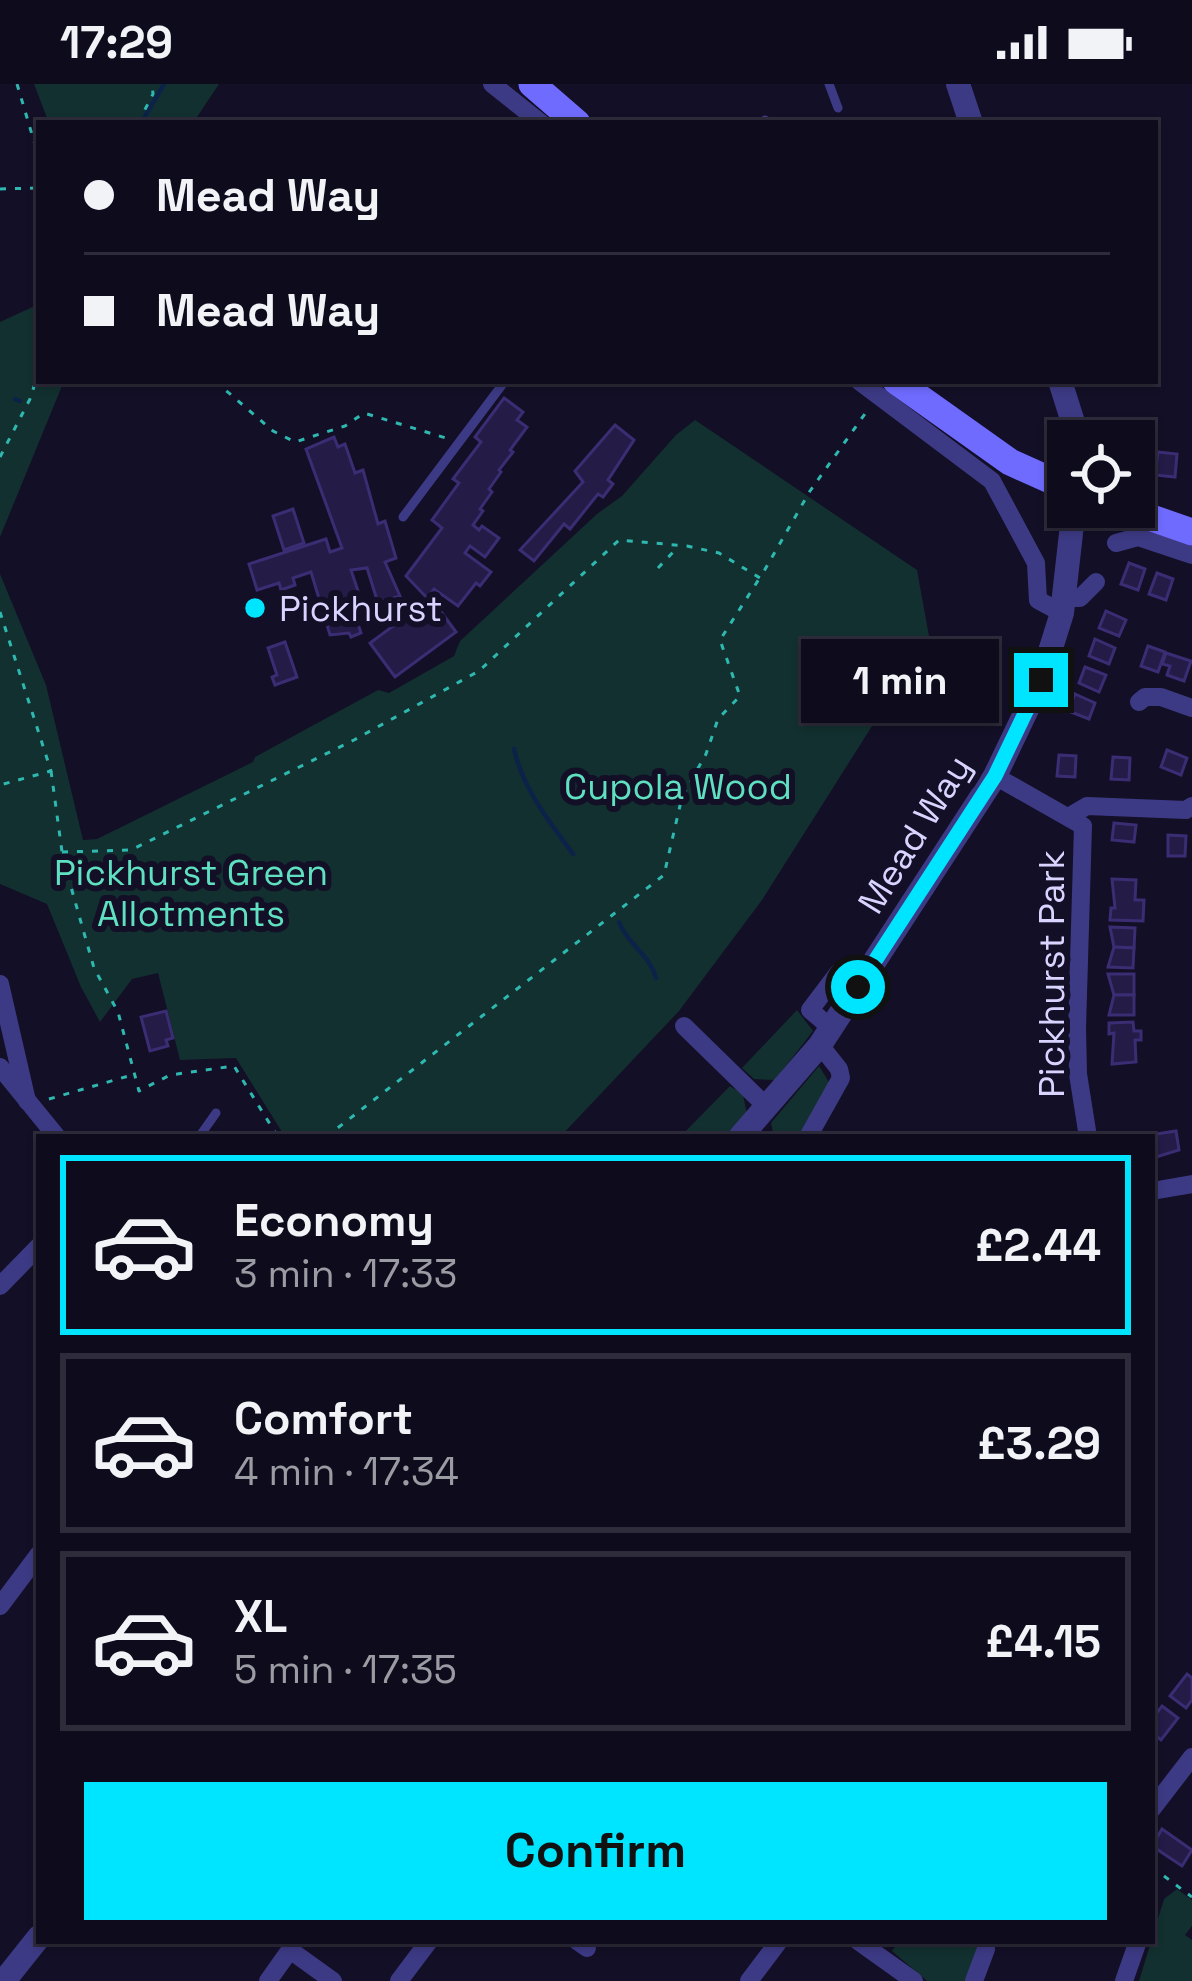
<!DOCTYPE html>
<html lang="en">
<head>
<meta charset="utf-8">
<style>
	body { margin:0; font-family:"Space Grotesk",sans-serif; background:#1c1929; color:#f1f3f6; height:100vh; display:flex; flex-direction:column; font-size:45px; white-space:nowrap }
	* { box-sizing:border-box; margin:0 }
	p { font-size:39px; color:#9b9ba3 }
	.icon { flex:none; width:66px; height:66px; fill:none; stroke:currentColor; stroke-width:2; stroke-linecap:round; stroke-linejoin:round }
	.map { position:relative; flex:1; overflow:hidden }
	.drawer { position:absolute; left:36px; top:1050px; width:1119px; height:810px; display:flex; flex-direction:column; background:#0e0b1c; border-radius:0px; box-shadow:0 3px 9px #0004,0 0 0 3px #2e2b3b }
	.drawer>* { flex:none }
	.hud { position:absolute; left:36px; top:36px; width:1122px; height:264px; border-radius:0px; box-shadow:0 3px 9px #0004,0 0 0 3px #2e2b3b; display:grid; align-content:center; height:264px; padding:0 48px; background:#0e0b1c }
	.buttons { position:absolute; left:1047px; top:336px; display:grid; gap:24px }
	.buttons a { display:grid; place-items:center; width:108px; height:108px; border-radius:0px; background:#0e0b1c; box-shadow:0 3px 9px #0004,0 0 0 3px #2e2b3b; font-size:60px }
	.end { position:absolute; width:54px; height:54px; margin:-27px; border:15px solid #00e5ff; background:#111; box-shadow:0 0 0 6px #111 }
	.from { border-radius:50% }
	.bubble { position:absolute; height:84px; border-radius:0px; background:#0e0b1c; box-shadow:0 3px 9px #0004,0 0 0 3px #2e2b3b; font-size:39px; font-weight:700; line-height:84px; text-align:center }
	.hud b { display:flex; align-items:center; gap:42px; height:114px; font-size:45px }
	.hud b+b { border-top:3px solid #2e2b3b }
	.hud i { width:30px; height:30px; background:#f1f3f6 }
	ul { padding:21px 0 0; list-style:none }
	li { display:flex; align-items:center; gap:36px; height:180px; margin:0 24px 18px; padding:0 24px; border:6px solid #2e2b3b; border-radius:0px }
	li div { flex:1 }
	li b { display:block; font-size:45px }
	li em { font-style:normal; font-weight:700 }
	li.current { border-color:#00e5ff }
	li>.icon { width:108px; height:108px; stroke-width:1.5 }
	.primary-button { display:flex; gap:24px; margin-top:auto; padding:24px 48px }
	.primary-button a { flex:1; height:138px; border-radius:0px; background:#00e5ff; color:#111; font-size:48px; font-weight:700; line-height:138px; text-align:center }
	.status { display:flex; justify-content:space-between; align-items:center; height:84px; padding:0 60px; background:#0e0b1c; direction:ltr }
	.status svg { height:33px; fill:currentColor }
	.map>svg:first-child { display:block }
	.green { fill:#12302f }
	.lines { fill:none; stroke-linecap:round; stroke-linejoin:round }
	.stream { stroke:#0c2248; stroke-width:4.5 }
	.building { fill:#241b47; stroke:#3b2d73; stroke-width:3 }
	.path { stroke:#2fb8b0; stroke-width:3; stroke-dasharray:6 9; stroke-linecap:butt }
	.service { stroke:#3d3a85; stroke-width:9 }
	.minor { stroke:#3d3a85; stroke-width:18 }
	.tertiary { stroke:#3d3a85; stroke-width:24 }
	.secondary { stroke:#6f6bff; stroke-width:27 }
	.route { stroke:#00e5ff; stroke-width:15 }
	.poi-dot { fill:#00e5ff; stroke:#130f26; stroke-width:4.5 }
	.labels { text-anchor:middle; stroke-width:12; stroke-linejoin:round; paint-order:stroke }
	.poi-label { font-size:36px; fill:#d9d4ff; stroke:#130f26; text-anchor:start }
	.park-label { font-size:36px; fill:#5fe0c0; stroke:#130f26 }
	.street-label { font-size:36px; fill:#d9d4ff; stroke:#130f26 }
</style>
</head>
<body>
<div class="status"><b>17:29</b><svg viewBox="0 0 49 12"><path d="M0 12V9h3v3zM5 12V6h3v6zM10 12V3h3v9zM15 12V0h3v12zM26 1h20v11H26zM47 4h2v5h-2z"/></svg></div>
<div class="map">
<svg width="1192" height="1897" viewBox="0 0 1192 1897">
	<rect width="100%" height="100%" fill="#130f26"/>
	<g class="green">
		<path d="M34 0H219L193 39H49Z"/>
		<path d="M39 220V297H64L0 453V238Z"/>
		<path d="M695 336 917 486 929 552 762 816 679 927 560 1053H278L282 1048 236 974 180 976 158 889 132 895 100 938 81 903 47 820 0 800V490L46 601 83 756 97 755 253 678 255 673 378 606 389 609 454 572 460 557 597 430 622 412 676 351Z"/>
		<path d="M797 926 813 947 775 996 754 995 742 984Z"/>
		<path d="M819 982 832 1003 800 1053H774L771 1039Z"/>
		<path d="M730 1002 743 1010 747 1031 724 1053H680Z"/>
		<path d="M1177 1805 1192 1816V1842L1185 1851 1192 1856V1897H1139L1164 1815Z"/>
		<path d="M899 1857H981L967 1897H927L892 1867Z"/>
	</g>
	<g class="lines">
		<g class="stream">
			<path d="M141 39 164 0"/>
			<path d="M15 315 20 317"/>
			<path d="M514 665C523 705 549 737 573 770"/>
			<path d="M619 838C628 861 650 871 656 894"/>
		</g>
	</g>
	<g class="building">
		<path d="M504 314 523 328 517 336 527 343 510 366 513 368 499 386 501 388 489 405 492 408 480 425 483 427 473 441 479 446 482 442 499 454 485 473 470 462 465 469 491 488 480 502 476 499 458 522 434 505 427 514 406 492 442 444 432 436 459 399 453 395 481 358 475 353Z"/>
		<path d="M615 341 634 356 608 396 613 400 603 413 598 410 570 445 564 440 534 477 520 466 583 398 575 387Z"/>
		<path d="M334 353 338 363 345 360 355 389 363 386 378 440 385 437 396 474 385 478 400 512 378 519 367 484 351 486 366 531 356 534 361 549 351 553 349 549 330 551 311 488 293 494 295 501 281 506 279 499 257 506 249 480 326 455 330 468 342 464 306 365Z"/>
		<path d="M1130 356 1151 358 1148 385 1134 384V357Z"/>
		<path d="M1158 368 1177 370 1175 393 1155 391Z"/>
		<path d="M293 425 304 459 284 466 273 432Z"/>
		<path d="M1129 479 1145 485 1138 506 1121 500Z"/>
		<path d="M1157 489 1173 495 1166 516 1149 510Z"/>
		<path d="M431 514 456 548 395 593 370 559Z"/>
		<path d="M1106 527 1126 536 1119 552 1099 544Z"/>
		<path d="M1095 555 1115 564 1109 580 1089 572Z"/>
		<path d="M285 558 297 593 275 601 272 593 277 591 268 564Z"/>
		<path d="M1148 562 1165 568 1158 588 1141 582Z"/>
		<path d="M1166 569 1191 577 1184 597 1167 591 1170 582 1162 580Z"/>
		<path d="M1085 583 1106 591 1099 608 1079 599Z"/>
		<path d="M1075 610 1095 619 1089 635 1068 627Z"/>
		<path d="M1167 666 1187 674 1181 691 1161 683Z"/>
		<path d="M1059 671 1076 672 1075 693 1057 692Z"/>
		<path d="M1113 673 1130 674 1129 696 1111 695Z"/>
		<path d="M1114 739 1136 741 1134 758 1112 756Z"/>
		<path d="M1168 751 1186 752 1185 772H1168Z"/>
		<path d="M1112 795 1136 796 1135 816H1144L1143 837 1110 836 1111 824H1115Z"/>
		<path d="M1110 843 1135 844 1134 864 1114 863Z"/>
		<path d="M1114 863 1134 864 1133 884 1108 883Z"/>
		<path d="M1108 890H1134V911H1114Z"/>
		<path d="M1114 911H1134V931H1109Z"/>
		<path d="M166 927 173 954 166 956 168 962 150 967 141 933Z"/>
		<path d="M1133 938 1134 947H1141V956H1135L1136 978 1112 980 1114 949 1109 950V939Z"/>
		<path d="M1176 1047 1179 1066 1153 1074 1152 1053 1143 1052Z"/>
		<path d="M1187 1590 1192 1594V1616L1186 1624 1170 1612Z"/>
		<path d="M1162 1622 1178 1634 1161 1656 1152 1649V1635Z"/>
		<path d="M1162 1745 1192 1766 1182 1782 1152 1762Z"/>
	</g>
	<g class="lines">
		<g class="path">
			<path d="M17 0 39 74"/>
			<path d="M138 39 153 10 152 0"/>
			<path d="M0 105 39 104"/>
			<path d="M215 297 273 347 295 358 345 342 364 329 446 354"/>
			<path d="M0 373 30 315 39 287"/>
			<path d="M658 484 678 463"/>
			<path d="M0 528 51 687 0 701"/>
			<path d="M51 687 63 775 94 884 118 928 139 1007 170 991 234 982 278 1053"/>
			<path d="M62 768 131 766 354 656 479 587 619 456 687 462 719 469 760 494 810 407 867 327"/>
			<path d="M49 1015 132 991"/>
			<path d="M326 1053 664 791 682 713 706 670 718 635 740 612 720 556 759 495"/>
			<path d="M1152 1783 1192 1813"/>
		</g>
		<g class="service">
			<path d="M829 0 838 24"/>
			<path d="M762 39 765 36"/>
			<path d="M403 433 505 297"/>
			<path d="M199 1053 216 1029"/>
		</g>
		<g class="minor">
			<path d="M492 0 541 39"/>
			<path d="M859 297 992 397 1036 479 1038 516 1062 529"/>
			<path d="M1116 459 1138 453 1192 471"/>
			<path d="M1064 514H1080L1096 498"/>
			<path d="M1139 618 1145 613H1161L1192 624"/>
			<path d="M995 692 1083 742 1077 944 1078 990 1088 1053"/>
			<path d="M1070 732 1087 722 1186 726 1192 722"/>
			<path d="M0 900 27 1017"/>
			<path d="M684 942 767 1023"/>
			<path d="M831 944 810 926 838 889 858 903"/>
			<path d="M0 983 57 1053"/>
			<path d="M808 1053 841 994 839 985 820 961"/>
			<path d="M1152 1107 1192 1100"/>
			<path d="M0 1202 39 1162"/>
			<path d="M0 1522 39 1470"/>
			<path d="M1152 1725 1192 1673"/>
			<path d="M577 1857 587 1864"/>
			<path d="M858 1857 914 1897"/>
			<path d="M268 1897 290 1866 333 1897"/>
			<path d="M399 1897 429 1857"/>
			<path d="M749 1897 779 1857"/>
			<path d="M974 1897 986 1865"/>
			<path d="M1124 1897 1138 1857"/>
		</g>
		<g class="tertiary">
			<path d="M958 0 971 39"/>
			<path d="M1060 297 1079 357"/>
			<path d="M740 1053 820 961 995 692 1041 596 1062 529 1074 423"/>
			<path d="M4 1897 39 1853"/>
		</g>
		<g class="secondary">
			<path d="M532 0 577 39"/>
			<path d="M896 297 1010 378 1068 404"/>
			<path d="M1120 423 1192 448"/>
		</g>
	</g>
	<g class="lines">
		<path class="route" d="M858 903 995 692 1041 596"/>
	</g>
	<circle class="poi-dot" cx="255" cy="524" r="12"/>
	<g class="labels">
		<g class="poi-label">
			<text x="279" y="537">Pickhurst</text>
		</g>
		<g class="park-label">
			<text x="678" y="715">Cupola Wood</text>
			<text x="191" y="801">Pickhurst Green<tspan x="191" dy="41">Allotments</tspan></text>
		</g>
		<g class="street-label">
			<text transform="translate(914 750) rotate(-58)" y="13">Mead Way</text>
			<text transform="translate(1051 890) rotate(-90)" y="13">Pickhurst Park</text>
		</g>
	</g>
</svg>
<div class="buttons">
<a><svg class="icon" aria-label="locate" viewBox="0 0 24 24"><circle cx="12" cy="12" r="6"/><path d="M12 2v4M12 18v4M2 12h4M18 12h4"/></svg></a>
</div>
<i class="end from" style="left:858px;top:903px"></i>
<i class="end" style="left:1041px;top:596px"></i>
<div class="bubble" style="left:801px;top:555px;width:198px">1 min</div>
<div class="hud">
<b><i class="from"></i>Mead Way</b>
<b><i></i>Mead Way</b>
</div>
<section class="drawer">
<ul>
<li class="current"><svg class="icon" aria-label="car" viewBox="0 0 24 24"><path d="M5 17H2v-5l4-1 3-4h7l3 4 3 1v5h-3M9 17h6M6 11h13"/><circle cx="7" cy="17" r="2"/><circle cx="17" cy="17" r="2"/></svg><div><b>Economy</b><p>3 min · 17:33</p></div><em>£2.44</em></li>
<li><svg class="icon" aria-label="car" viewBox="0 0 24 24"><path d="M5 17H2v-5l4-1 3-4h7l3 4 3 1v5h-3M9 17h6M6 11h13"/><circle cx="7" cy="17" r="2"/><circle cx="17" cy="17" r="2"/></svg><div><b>Comfort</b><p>4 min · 17:34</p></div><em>£3.29</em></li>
<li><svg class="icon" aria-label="car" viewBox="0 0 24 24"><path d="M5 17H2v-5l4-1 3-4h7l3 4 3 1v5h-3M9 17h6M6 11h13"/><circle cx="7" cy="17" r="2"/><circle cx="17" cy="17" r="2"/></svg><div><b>XL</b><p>5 min · 17:35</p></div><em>£4.15</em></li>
</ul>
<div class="primary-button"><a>Confirm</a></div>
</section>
</div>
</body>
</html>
